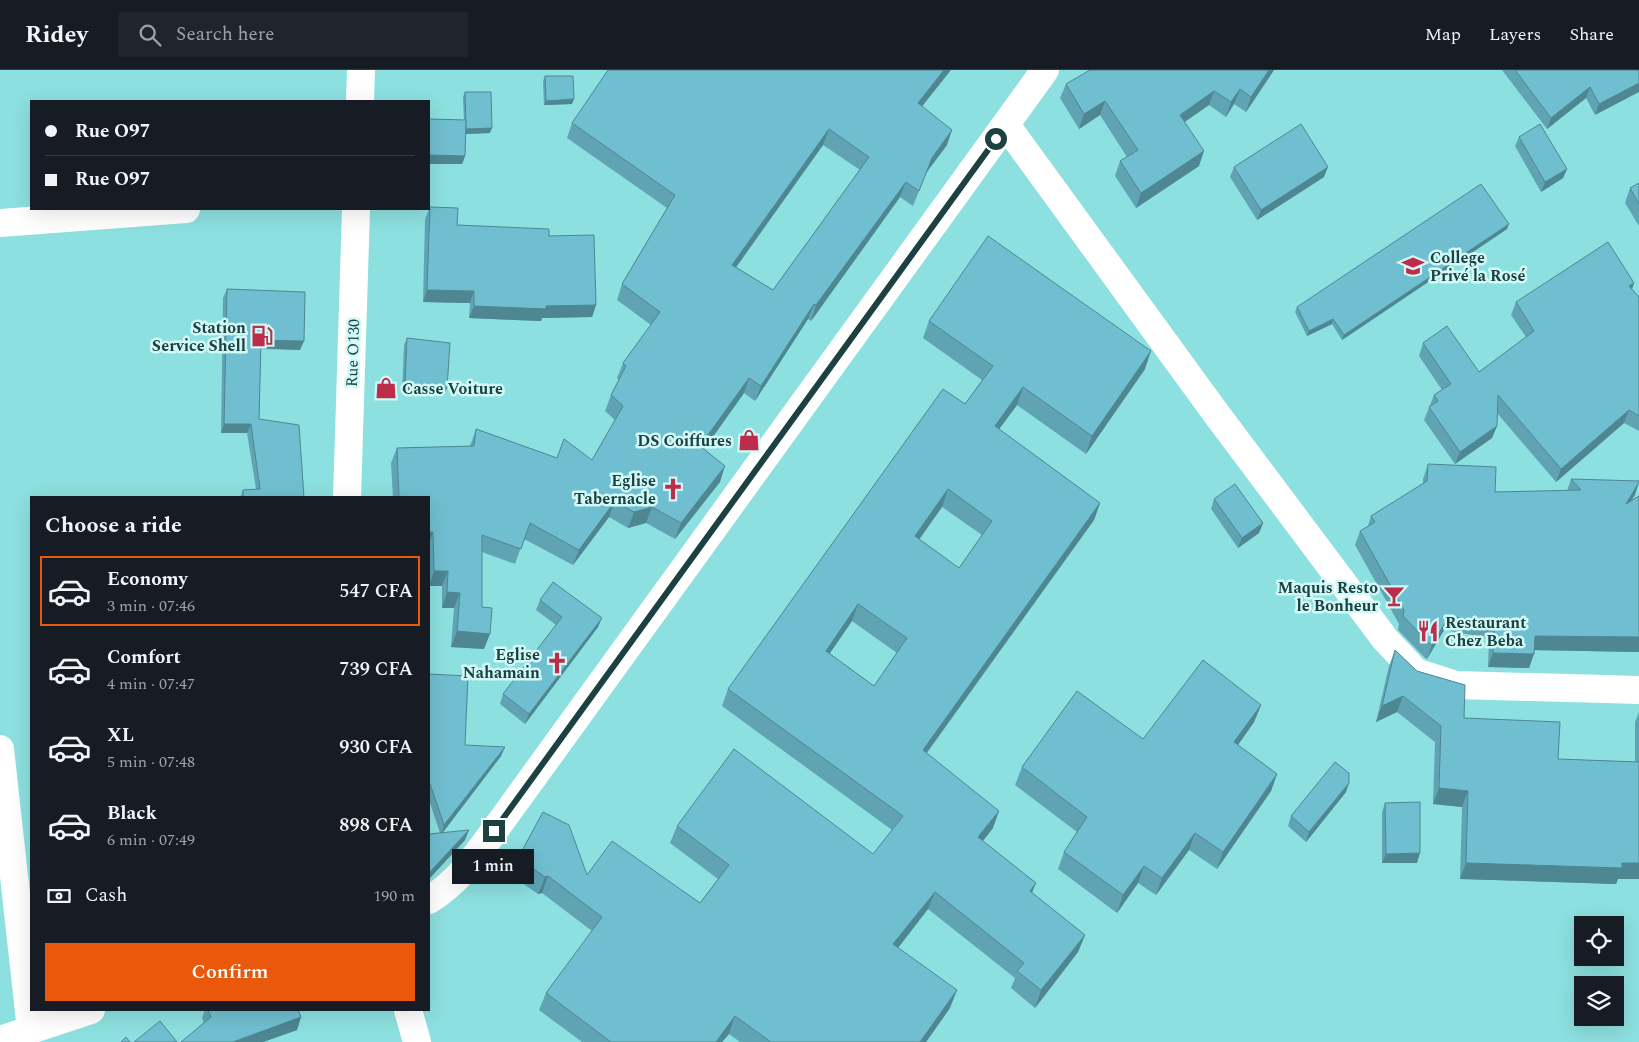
<!DOCTYPE html>
<html lang="en">
<head>
<meta charset="utf-8">
<style>
	body { margin:0; font-family:Spectral,serif; background:#20242c; color:#f1f3f6; height:100vh; display:flex; flex-direction:column; font-size:19px; white-space:nowrap }
	* { box-sizing:border-box; margin:0 }
	p { font-size:16px; color:#9ea1a6 }
	.icon { flex:none; width:28px; height:28px; fill:none; stroke:currentColor; stroke-width:2; stroke-linecap:round; stroke-linejoin:round }
	.map { position:relative; flex:1; overflow:hidden }
	.panel { position:absolute; left:30px; top:426px; width:400px; height:515px; display:flex; flex-direction:column; background:#171b24; border-radius:0px; box-shadow:0 5px 20px #0002 }
	.panel>* { flex:none }
	.guide { position:absolute; left:30px; top:30px; width:400px; height:110px; border-radius:0px; box-shadow:0 5px 20px #0002; display:grid; align-content:center; height:110px; padding:0 15px; background:#171b24 }
	.tools { position:absolute; left:1574px; top:846px; display:grid; gap:10px }
	.tools a { display:grid; place-items:center; width:50px; height:50px; border-radius:0px; background:#171b24; box-shadow:0 5px 20px #0002; font-size:25px }
	.end { position:absolute; width:22px; height:22px; margin:-11px; border:6px solid #1d4040; background:#fff; box-shadow:0 0 0 2px #fff }
	.from { border-radius:50% }
	.bubble { position:absolute; height:35px; border-radius:0px; background:#171b24; box-shadow:0 5px 20px #0002; font-size:16px; font-weight:600; line-height:35px; text-align:center }
	.guide b { display:flex; align-items:center; gap:18px; height:48px; font-size:19px }
	.guide b+b { border-top:1px solid #363941 }
	.guide i { width:12px; height:12px; background:#f1f3f6 }
	ul { padding:0; list-style:none }
	li { display:flex; align-items:center; gap:15px; height:70px; margin:0 10px 8px; padding:0 5px; border:2px solid transparent; border-radius:0px }
	li div { flex:1 }
	li b { display:block; font-size:19px }
	li em { font-style:normal; font-weight:600 }
	li.on { border-color:#ea580c }
	li>.icon { width:45px; height:45px; stroke-width:1.5 }
	h2 { padding:0 15px; font-size:22px; line-height:60px }
	.pay { display:flex; align-items:center; gap:12px; height:55px; padding:0 15px; font-size:19px }
	.pay p { margin-inline-start:auto }
	.button { display:flex; gap:10px; margin-top:auto; padding:10px 15px }
	.button a { flex:1; height:58px; border-radius:0px; background:#ea580c; color:#fff; font-size:20px; font-weight:600; line-height:58px; text-align:center }
	header { display:flex; align-items:center; gap:30px; box-sizing:border-box; height:70px; padding:0 25px; background:#171b24; border-bottom:1px solid #363941 }
	header strong { font-size:24px }
	nav { display:flex; gap:28px; margin-inline-start:auto; font-size:18px }
	.search { width:350px; height:45px; background:#20242c; display:flex; align-items:center; gap:12px; box-sizing:border-box; padding:0 18px; border-radius:0px; color:#9ea1a6; font-size:19px }
	.map>svg:first-child { display:block }
	.lines { fill:none; stroke-linecap:round; stroke-linejoin:round }
	.minor { stroke:#fff; stroke-width:28 }
	.wall { fill:#60a4b4; fill-rule:evenodd }
	.shaded-wall { fill:#4e8692 }
	.building { fill:#70bfd1; stroke:#4e8692; fill-rule:evenodd }
	.route { stroke:#1d4040; stroke-width:6 }
	.labels { text-anchor:middle; stroke-width:5; stroke-linejoin:round; paint-order:stroke }
	.poi-label { font-size:16px; font-weight:bold; fill:#1d4040; stroke:#d1f9f8; text-anchor:end }
	.street-label { font-size:16px; fill:#1d4040; stroke:#d1f9f8 }
</style>
</head>
<body>
<header>
<strong>Ridey</strong>
<div class="search"><svg class="icon" aria-label="search" viewBox="0 0 24 24"><circle cx="10" cy="10" r="6"/><path d="M15 15l6 6"/></svg>Search here</div>
<nav><a>Map</a><a>Layers</a><a>Share</a></nav>
</header>
<div class="map">
<svg width="1639" height="972" viewBox="0 0 1639 972">
	<rect width="100%" height="100%" fill="#8ce0df"/>
	<g class="lines">
		<g class="minor">
			<path d="M360 31 361 0"/>
			<path d="M1006 55 1215 342 1385 569 1416 602 1456 615 1639 620"/>
			<path d="M0 153 186 139"/>
			<path d="M347 428 356 139"/>
			<path d="M0 679 31 960"/>
			<path d="M429 830C462 810 482 777 505 746L1045 0"/>
			<path d="M408 940 417 972"/>
			<path d="M0 970 91 940"/>
		</g>
	</g>
	<g class="wall">
		<path d="M1274 0 1246 42 1234 34 1226 47 1209 35 1185 52 1199 96 1136 138 1115 106 1120 91 1127 87 1100 45 1079 59 1060 28 1066 14Z"/>
		<path d="M1502 0H1639L1595 45 1586 28 1547 59Z"/>
		<path d="M545 6 572 34 544 35 543 11Z"/>
		<path d="M465 22 490 63 466 64 465 86 462 94H429V49L464 50 463 27Z"/>
		<path d="M922 36 947 75 926 103 913 136 900 127 811 251 808 249 755 331 744 323 704 379 720 412 675 469 646 453 628 458 609 447 573 495 524 469 515 494 482 482V537L484 579 451 577 454 538H442V516H429V428H393L391 393 397 378 470 376 476 359 557 388 592 390 615 350 605 341 611 325 619 310 617 308 623 293 651 255 617 230 622 214 667 138 567 68 572 53ZM823 75 860 100 773 220 736 197Z"/>
		<path d="M1519 67 1567 99 1563 108 1541 122 1515 76Z"/>
		<path d="M1234 97 1324 107 1257 150 1230 107Z"/>
		<path d="M1639 113V156L1625 133 1630 118Z"/>
		<path d="M430 137 457 155 549 166 596 235 592 247 542 248 541 251 469 248 470 233 423 232 425 149Z"/>
		<path d="M1507 159 1342 270 1332 254 1307 266 1295 242 1297 237Z"/>
		<path d="M1634 213 1632 219 1639 227V361L1624 353 1556 412 1497 343V356L1492 368 1455 394 1424 350 1434 325 1442 320 1419 286 1423 273 1479 302 1526 267 1511 245 1516 232Z"/>
		<path d="M227 219 300 280 261 279 259 349 304 428H240L243 420 256 419 247 363H221L223 228Z"/>
		<path d="M929 251 1145 299 1086 384 1017 335 999 359 1100 433 1094 450 927 683 993 758 983 771 1032 823 1085 865 1078 882 1035 938 1011 918 1015 908 928 839 898 878 950 938 926 972H740L729 964 722 972H582L539 940 546 923 592 861 542 823 538 824 512 806 518 788 587 805 700 833 718 809 670 773 677 756 873 784 892 760 722 636 728 619 965 334 982 310 923 268ZM942 437 982 465 959 498 919 469ZM852 551 897 583 874 616 829 584Z"/>
		<path d="M407 268 444 325 402 322 404 275Z"/>
		<path d="M1428 394 1495 422 1567 421 1571 409 1635 425 1631 430 1639 426V582L1534 580 1529 598 1488 597 1489 568 1444 560 1427 589 1425 588 1398 560 1399 554 1355 475 1360 461 1368 456 1371 446 1423 414V409Z"/>
		<path d="M1214 429 1263 453 1259 463 1238 478 1211 439Z"/>
		<path d="M540 530 598 557 525 654 500 634 503 624 556 555 536 540Z"/>
		<path d="M1395 580 1464 648 1558 689 1635 692V652L1639 642V809H1618L1616 814 1460 809 1462 737 1433 734 1435 672 1397 642 1376 652 1389 596Z"/>
		<path d="M429 604 465 675 501 686 442 763 465 770 429 809V764L440 763 429 730Z"/>
		<path d="M1261 635 1254 652 1238 675 1277 704 1271 721 1217 799 1189 780 1156 825 1138 813 1117 843 1058 799 1064 782 1077 762 1015 715 1022 697 1143 669Z"/>
		<path d="M1346 722 1306 772 1288 756 1291 746Z"/>
		<path d="M1385 733 1417 793H1382V742Z"/>
		<path d="M205 940H298L301 947 297 960 263 972H181L204 953 202 948Z"/>
	</g>
	<g class="shaded-wall">
		<path d="M944 0H951L912 49 918 33Z"/>
		<path d="M1269 0H1274L1246 42 1251 27Z"/>
		<path d="M1639 13V22L1595 45 1599 34Z"/>
		<path d="M1590 17 1586 28 1547 59 1551 48Z"/>
		<path d="M1240 19 1234 34 1226 47 1231 32Z"/>
		<path d="M1214 21 1209 35 1174 59 1180 45Z"/>
		<path d="M574 29 572 34 544 35 546 31Z"/>
		<path d="M1105 31 1100 45 1079 59 1084 44Z"/>
		<path d="M492 58 490 63 464 64 466 59Z"/>
		<path d="M829 59 823 75 727 210 732 195Z"/>
		<path d="M952 60 947 75 926 103 913 136 932 88Z"/>
		<path d="M1204 81 1199 96 1136 138 1141 123Z"/>
		<path d="M429 85 465 86 462 94H429Z"/>
		<path d="M1328 97 1324 107 1257 150 1261 140Z"/>
		<path d="M1567 99 1563 108 1541 122 1545 112Z"/>
		<path d="M906 112 900 127 811 251 816 235Z"/>
		<path d="M1509 154 1507 159 1342 270 1344 265Z"/>
		<path d="M1634 213 1630 225 1629 216Z"/>
		<path d="M427 220 474 221 470 233 423 232Z"/>
		<path d="M814 234 808 249 755 331 761 316Z"/>
		<path d="M596 235 592 247 542 248 541 251 469 248 474 236H546Z"/>
		<path d="M1333 249 1332 254 1307 266 1309 261Z"/>
		<path d="M261 270 304 271 300 280 258 278Z"/>
		<path d="M1151 281 1145 299 1086 384 1092 366Z"/>
		<path d="M749 308 744 323 695 392 700 376Z"/>
		<path d="M405 315 447 318 444 325 402 322Z"/>
		<path d="M1023 317 1017 335 988 374 995 356Z"/>
		<path d="M1629 340 1624 353 1556 412 1561 399Z"/>
		<path d="M224 354H251L247 363H221Z"/>
		<path d="M1497 356 1492 368 1455 394 1460 382Z"/>
		<path d="M725 396 720 412 675 469 681 453Z"/>
		<path d="M1639 412 1635 425 1620 448 1626 434Z"/>
		<path d="M948 419 942 437 909 484 915 466Z"/>
		<path d="M615 431 609 447 573 495 579 480Z"/>
		<path d="M1100 433 1094 450 916 697 923 680Z"/>
		<path d="M652 437 646 453 628 458 634 442Z"/>
		<path d="M1263 453 1259 463 1238 478 1242 468Z"/>
		<path d="M429 462H433L429 474Z"/>
		<path d="M434 501H448L442 516H429Z"/>
		<path d="M447 522 460 523 454 538H442Z"/>
		<path d="M858 534 852 551 819 599 826 581Z"/>
		<path d="M1449 546 1444 560 1427 589 1432 575Z"/>
		<path d="M602 548 598 557 525 654 529 644Z"/>
		<path d="M457 561 490 564 484 579 451 577Z"/>
		<path d="M1535 566 1639 567V582L1530 580Z"/>
		<path d="M1493 583 1534 584 1529 598 1488 597Z"/>
		<path d="M1403 626 1397 642 1376 652 1382 636Z"/>
		<path d="M1261 635 1254 652 1228 689 1234 672Z"/>
		<path d="M505 677 501 686 441 765 444 755Z"/>
		<path d="M1277 704 1271 721 1217 799 1223 782Z"/>
		<path d="M1349 713 1346 722 1306 772 1309 762Z"/>
		<path d="M1439 718 1468 721 1462 737 1433 734Z"/>
		<path d="M999 741 993 758 972 784 978 767Z"/>
		<path d="M469 760 465 770 429 809V803Z"/>
		<path d="M1195 763 1189 780 1156 825 1162 808Z"/>
		<path d="M1420 783 1417 793H1382L1386 784Z"/>
		<path d="M1466 793H1639V809H1618L1616 814 1460 809Z"/>
		<path d="M1144 796 1138 813 1117 843 1123 825Z"/>
		<path d="M548 806 542 823 538 824 545 807Z"/>
		<path d="M1036 813 1029 830 1030 821Z"/>
		<path d="M935 822 928 839 887 892 893 874Z"/>
		<path d="M1085 865 1078 882 1035 938 1041 920Z"/>
		<path d="M957 920 950 938 926 972H920Z"/>
		<path d="M735 946 729 964 722 972H716Z"/>
		<path d="M301 947 297 960 263 972H233Z"/>
	</g>
	<g class="building">
		<path d="M608 0H944L918 33 952 60 932 88 919 121 906 112 816 235 814 234 761 316 749 308 700 376 725 396 681 453 652 437 634 442 615 431 579 480 530 453 521 479 482 465V537L492 538 490 564 457 561 460 523 447 522 448 501H434L433 462H429V428H399L397 378 474 376 476 359 557 388 564 369 592 390 623 336 611 325 626 296 623 293 660 242 622 214 675 125 572 53ZM829 59 869 87 773 220 732 195Z"/>
		<path d="M1090 0H1269L1251 27 1240 19 1231 32 1214 21 1180 45 1204 81 1141 123 1120 91 1138 80 1105 31 1084 44 1066 14Z"/>
		<path d="M1515 0H1639V13L1599 34 1590 17 1551 48Z"/>
		<path d="M545 6H573L574 29 546 31Z"/>
		<path d="M465 22H491L492 58 466 59Z"/>
		<path d="M429 49 466 50 465 86 429 85Z"/>
		<path d="M1301 54 1328 97 1261 140 1234 97Z"/>
		<path d="M1540 54 1567 99 1545 112 1519 67Z"/>
		<path d="M1639 113V134L1630 118Z"/>
		<path d="M1481 114 1509 154 1344 265 1333 249 1309 261 1297 237Z"/>
		<path d="M430 137 458 138 457 155 549 159V166L594 165 596 235 546 236V239L474 236V221L427 220Z"/>
		<path d="M988 166 1151 281 1092 366 1023 317 995 356 1100 433 923 680 999 741 978 767 1036 813 1030 821 1085 865 1041 920 1017 901 1024 893 935 822 893 874 957 920 920 972H771L735 946 716 972H611L546 923 602 847 548 806 545 807 518 788 543 742 569 755 587 805 612 771 700 833 729 795 677 756 734 679 873 784 903 746 728 619 943 319 965 334 993 296 929 251ZM948 419 992 451 959 498 915 466ZM858 534 907 568 874 616 826 581Z"/>
		<path d="M1608 172 1634 213 1629 216 1639 227V346L1629 340 1561 399 1498 325 1497 356 1460 382 1429 337 1438 331 1434 325 1451 314 1423 273 1447 256 1479 302 1534 261 1516 232Z"/>
		<path d="M227 219 305 222 304 271 261 270 259 349 299 355 304 428H243V420L260 419 251 354H224Z"/>
		<path d="M407 268 450 273 447 318 405 315Z"/>
		<path d="M1428 394 1496 397 1495 422 1581 420 1571 409 1639 411V412L1626 434 1639 426V567L1535 566 1534 584 1493 583 1495 554 1449 546 1432 575 1430 574 1403 546 1404 540 1360 461 1375 452 1371 446 1427 411Z"/>
		<path d="M1235 414 1263 453 1242 468 1214 429Z"/>
		<path d="M553 512 602 548 529 644 503 624 562 547 540 530Z"/>
		<path d="M1395 580 1417 601 1465 615 1464 648 1560 652 1558 689 1639 692V793H1622V798L1466 793 1468 721 1439 718 1441 656 1403 626 1382 636Z"/>
		<path d="M1203 590 1261 635 1234 672 1277 704 1223 782 1195 763 1162 808 1144 796 1123 825 1064 782 1087 747 1022 697 1077 621 1143 669Z"/>
		<path d="M429 604 468 606 465 675 505 677 444 755 429 711Z"/>
		<path d="M1335 692 1349 703V713L1309 762 1291 746Z"/>
		<path d="M1420 732V783L1386 784 1385 733Z"/>
		<path d="M469 760 429 803V764Z"/>
		<path d="M208 940H298L301 947 233 972H181L211 947Z"/>
		<path d="M160 951 177 972H134Z"/>
		<path d="M126 967 130 972H121Z"/>
	</g>
	<g class="lines">
		<path class="route" d="M494 761 996 69"/>
	</g>
	<defs>
		<g id="school-bare" transform="scale(1.725)"><path d="M0-5L7-2L0 1L-7-2ZM-4 1L0 2.5L4 1V4Q0 6-4 4Z" fill="#bd2c4b" stroke="#d1f9f8" stroke-width="2.5" paint-order="stroke"/></g>
		<g id="fuel-bare" transform="scale(1.725)"><path d="M-5.5-6h7V0h2V4h1.3V-2.5L3-4.5l.8-.8L6-3V5H2.5V1h-1V6h-7ZM-4.2-4.7v3.2H.2V-4.7Z" fill="#bd2c4b" stroke="#d1f9f8" stroke-width="2.5" paint-order="stroke"/></g>
		<g id="shop-bare" transform="scale(1.725)"><path d="M-5-2.5h2.3a2.7 3.5 0 0 1 5.4 0H5L5.5 6h-11ZM-1.5-2.5h3a1.5 2.3 0 0 0-3 0Z" fill="#bd2c4b" stroke="#d1f9f8" stroke-width="2.5" paint-order="stroke"/></g>
		<g id="church-bare" transform="scale(1.725)"><path d="M-1.2-6h2.4v3.5h3.3v2.4h-3.3V6h-2.4V-.1h-3.3v-2.4h3.3Z" fill="#bd2c4b" stroke="#d1f9f8" stroke-width="2.5" paint-order="stroke"/></g>
		<g id="bar-bare" transform="scale(1.725)"><path d="M-6-5H6L.8 .8V4.5H3.5V6h-7V4.5H-.8V.8Z" fill="#bd2c4b" stroke="#d1f9f8" stroke-width="2.5" paint-order="stroke"/></g>
		<g id="restaurant-bare" transform="scale(1.725)"><path d="M-5-6h1v4h1v-4h1v4h1v-4h1v5L-1.5 .5V6h-2V.5L-5-1ZM5-6V6H3V1.5H1.5Q1.5-4 5-6Z" fill="#bd2c4b" stroke="#d1f9f8" stroke-width="2.5" paint-order="stroke"/></g>
	</defs>
	<g fill-rule="evenodd">
		<use href="#school-bare" x="1413" y="196"/>
		<use href="#fuel-bare" x="262" y="266"/>
		<use href="#shop-bare" x="386" y="318"/>
		<use href="#shop-bare" x="749" y="370"/>
		<use href="#church-bare" x="673" y="419"/>
		<use href="#bar-bare" x="1394" y="526"/>
		<use href="#restaurant-bare" x="1428" y="561"/>
		<use href="#church-bare" x="557" y="593"/>
	</g>
	<g class="labels">
		<g class="poi-label">
			<text x="1430" y="193" text-anchor="start">College<tspan x="1430" dy="18">Privé la Rosé</tspan></text>
			<text x="246" y="263">Station<tspan x="246" dy="18">Service Shell</tspan></text>
			<text x="402" y="324" text-anchor="start">Casse Voiture</text>
			<text x="732" y="376">DS Coiffures</text>
			<text x="656" y="416">Eglise<tspan x="656" dy="18">Tabernacle</tspan></text>
			<text x="1378" y="523">Maquis Resto<tspan x="1378" dy="18">le Bonheur</tspan></text>
			<text x="1445" y="558" text-anchor="start">Restaurant<tspan x="1445" dy="18">Chez Beba</tspan></text>
			<text x="540" y="590">Eglise<tspan x="540" dy="18">Nahamain</tspan></text>
		</g>
		<g class="street-label">
			<text transform="translate(352 283) rotate(-88)" y="6">Rue O130</text>
		</g>
	</g>
</svg>
<div class="tools">
<a><svg class="icon" aria-label="locate" viewBox="0 0 24 24"><circle cx="12" cy="12" r="6"/><path d="M12 2v4M12 18v4M2 12h4M18 12h4"/></svg></a>
<a><svg class="icon" aria-label="layers" viewBox="0 0 24 24"><path d="M12 4l9 5-9 5-9-5zM3 14l9 5 9-5"/></svg></a>
</div>
<i class="end from" style="left:996px;top:69px"></i>
<i class="end" style="left:494px;top:761px"></i>
<div class="bubble" style="left:452px;top:779px;width:82px">1 min</div>
<div class="guide">
<b><i class="from"></i>Rue O97</b>
<b><i></i>Rue O97</b>
</div>
<section class="panel">
<h2>Choose a ride</h2>
<ul>
<li class="on"><svg class="icon" aria-label="car" viewBox="0 0 24 24"><path d="M5 17H2v-5l4-1 3-4h7l3 4 3 1v5h-3M9 17h6M6 11h13"/><circle cx="7" cy="17" r="2"/><circle cx="17" cy="17" r="2"/></svg><div><b>Economy</b><p>3 min · 07:46</p></div><em>547 CFA</em></li>
<li><svg class="icon" aria-label="car" viewBox="0 0 24 24"><path d="M5 17H2v-5l4-1 3-4h7l3 4 3 1v5h-3M9 17h6M6 11h13"/><circle cx="7" cy="17" r="2"/><circle cx="17" cy="17" r="2"/></svg><div><b>Comfort</b><p>4 min · 07:47</p></div><em>739 CFA</em></li>
<li><svg class="icon" aria-label="car" viewBox="0 0 24 24"><path d="M5 17H2v-5l4-1 3-4h7l3 4 3 1v5h-3M9 17h6M6 11h13"/><circle cx="7" cy="17" r="2"/><circle cx="17" cy="17" r="2"/></svg><div><b>XL</b><p>5 min · 07:48</p></div><em>930 CFA</em></li>
<li><svg class="icon" aria-label="car" viewBox="0 0 24 24"><path d="M5 17H2v-5l4-1 3-4h7l3 4 3 1v5h-3M9 17h6M6 11h13"/><circle cx="7" cy="17" r="2"/><circle cx="17" cy="17" r="2"/></svg><div><b>Black</b><p>6 min · 07:49</p></div><em>898 CFA</em></li>
</ul>
<div class="pay"><svg class="icon" aria-label="cash" viewBox="0 0 24 24"><path d="M3 7h18v10H3z"/><circle cx="12" cy="12" r="2"/></svg>Cash<p>190 m</p></div>
<div class="button"><a>Confirm</a></div>
</section>
</div>
</body>
</html>
